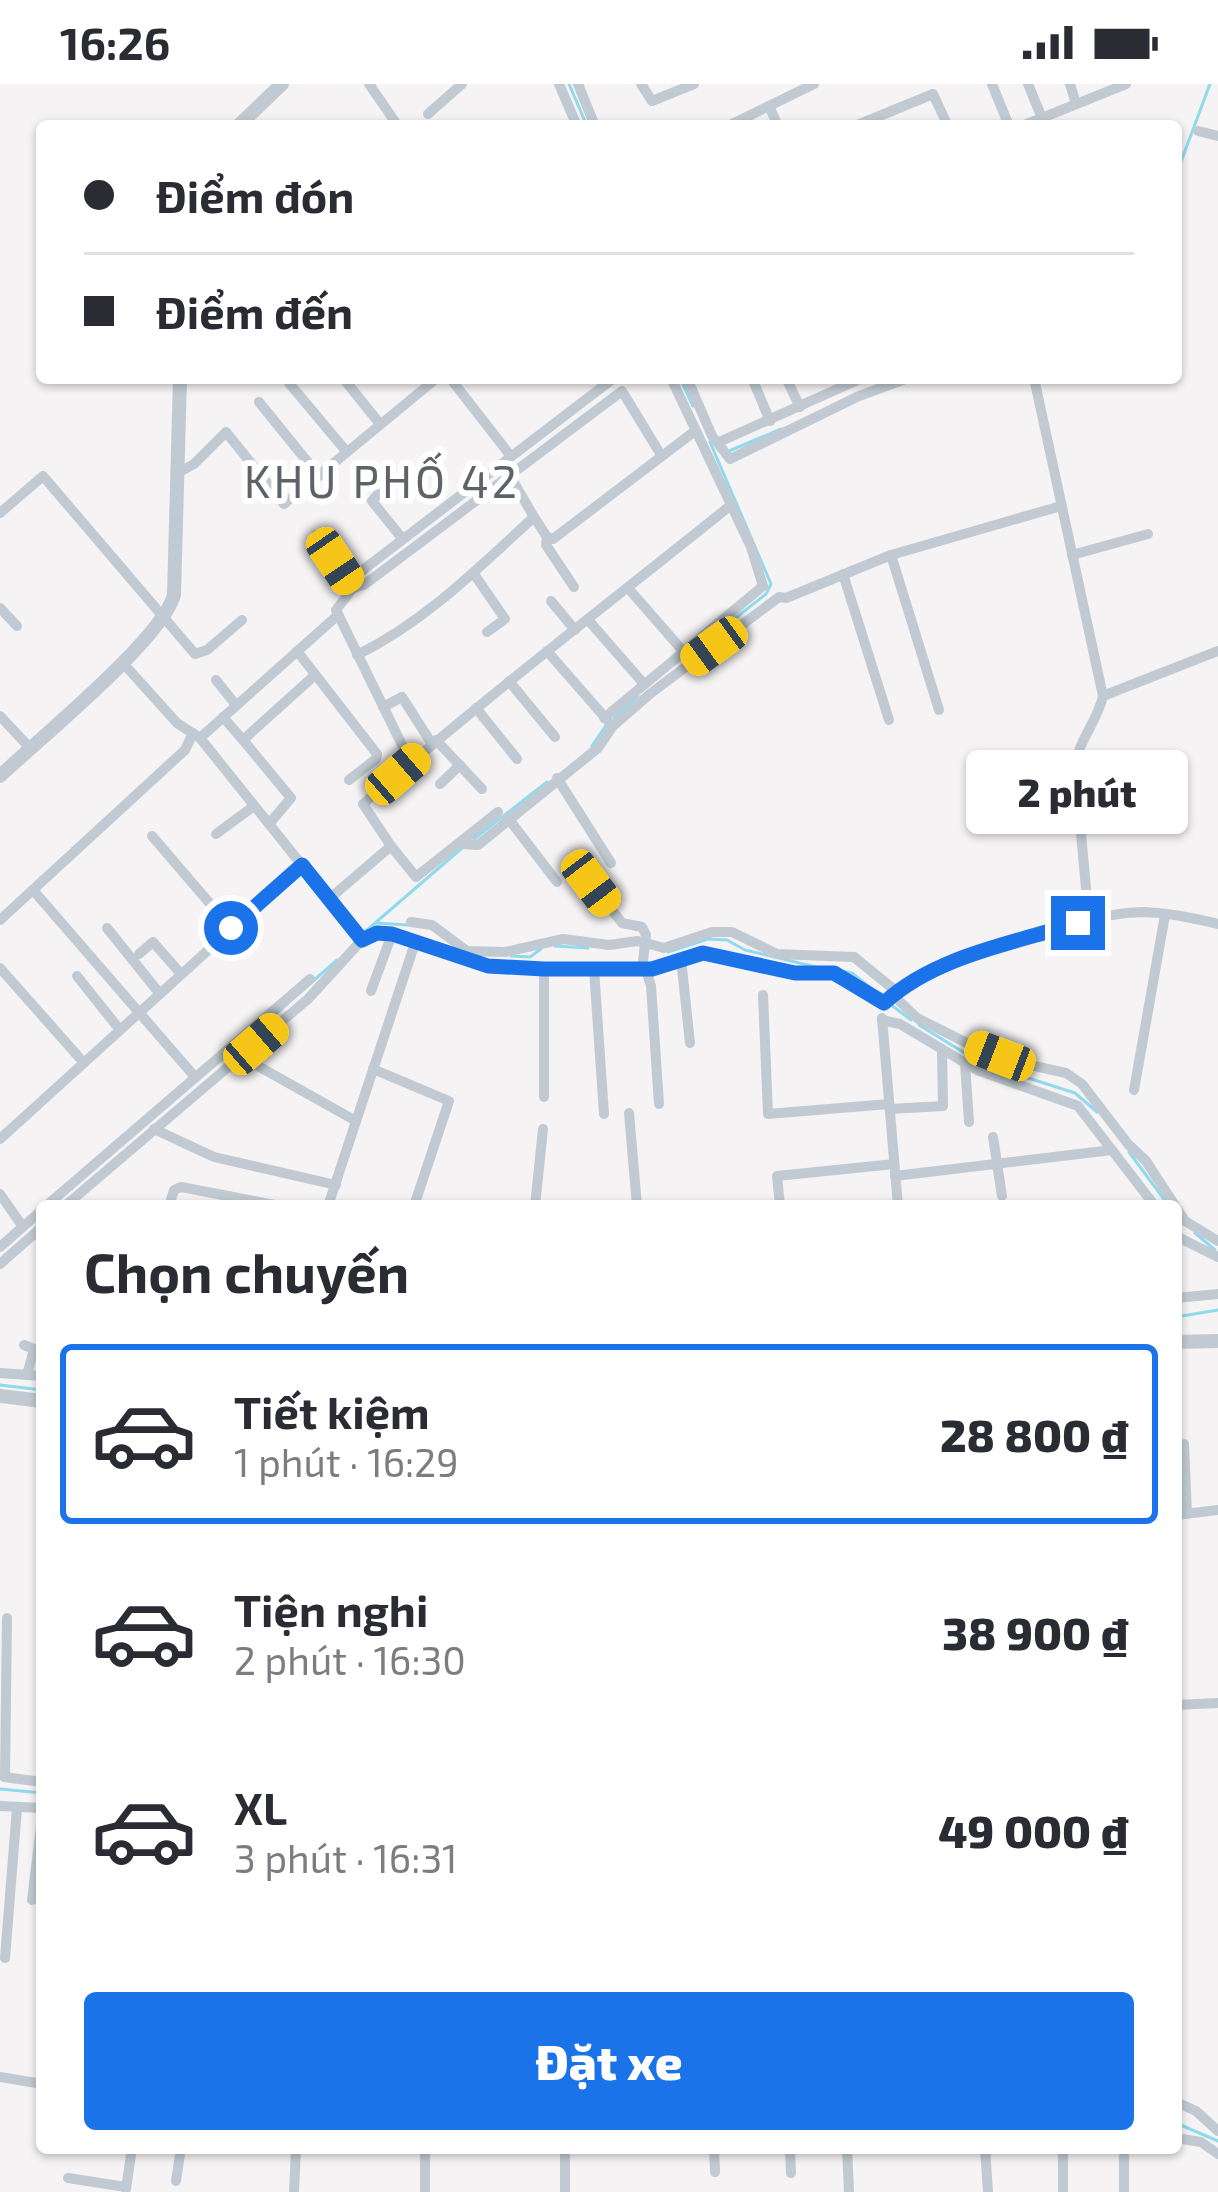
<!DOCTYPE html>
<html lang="vi">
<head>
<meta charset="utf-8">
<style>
	body { margin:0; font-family:"Exo 2",sans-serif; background:#f7f7f7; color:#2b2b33; height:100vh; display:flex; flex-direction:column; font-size:45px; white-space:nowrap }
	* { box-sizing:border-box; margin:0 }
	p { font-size:39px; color:#7c7c81 }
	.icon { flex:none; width:66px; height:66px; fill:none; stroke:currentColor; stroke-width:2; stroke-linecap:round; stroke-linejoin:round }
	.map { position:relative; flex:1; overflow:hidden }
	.details { position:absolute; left:36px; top:1116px; width:1146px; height:954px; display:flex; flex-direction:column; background:#fff; border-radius:12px; box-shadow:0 3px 9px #0004 }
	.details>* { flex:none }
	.top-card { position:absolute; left:36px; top:36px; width:1146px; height:264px; border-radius:12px; box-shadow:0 3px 9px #0004; display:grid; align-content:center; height:264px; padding:0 48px; background:#fff }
	.end { position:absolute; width:54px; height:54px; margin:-27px; border:15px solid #1a73e8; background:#fff; box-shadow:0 0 0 6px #fff }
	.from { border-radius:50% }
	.bubble { position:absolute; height:84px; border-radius:12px; background:#fff; box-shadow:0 3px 9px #0004; font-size:39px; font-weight:800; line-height:84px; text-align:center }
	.car { position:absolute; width:36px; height:72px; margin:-36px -18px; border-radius:15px; box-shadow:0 0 9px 3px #0007; background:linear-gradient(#f5c518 24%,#345 0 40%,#f5c518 0 76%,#345 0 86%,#f5c518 0) }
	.top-card b { display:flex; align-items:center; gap:42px; height:114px; font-size:45px }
	.top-card b+b { border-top:3px solid #e1e1e2 }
	.top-card i { width:30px; height:30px; background:#2b2b33 }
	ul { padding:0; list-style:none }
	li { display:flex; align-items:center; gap:36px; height:180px; margin:0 24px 18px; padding:0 24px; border:6px solid transparent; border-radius:12px }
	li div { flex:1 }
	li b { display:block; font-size:45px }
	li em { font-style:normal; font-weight:800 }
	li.current { border-color:#1a73e8 }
	li>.icon { width:108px; height:108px; stroke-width:1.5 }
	h2 { padding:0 48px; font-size:54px; line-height:144px }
	.action { display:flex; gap:24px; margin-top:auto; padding:24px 48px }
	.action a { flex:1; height:138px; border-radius:12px; background:#1a73e8; color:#fff; font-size:48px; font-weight:800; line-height:138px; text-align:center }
	.status { display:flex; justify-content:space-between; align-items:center; height:84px; padding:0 60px; background:#fff; direction:ltr }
	.status svg { height:33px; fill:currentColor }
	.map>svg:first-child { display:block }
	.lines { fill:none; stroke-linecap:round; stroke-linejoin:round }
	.stream { stroke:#90daee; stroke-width:3 }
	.minor { stroke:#c1cad2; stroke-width:10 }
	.tertiary { stroke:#c1cad2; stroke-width:14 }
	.route { stroke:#1a73e8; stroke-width:15 }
	.labels { text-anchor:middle; stroke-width:12; stroke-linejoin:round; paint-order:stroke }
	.neighbourhood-label { font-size:45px; letter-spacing:3px; fill:#5f6368; stroke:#fff }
</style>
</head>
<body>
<div class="status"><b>16:26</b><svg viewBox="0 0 49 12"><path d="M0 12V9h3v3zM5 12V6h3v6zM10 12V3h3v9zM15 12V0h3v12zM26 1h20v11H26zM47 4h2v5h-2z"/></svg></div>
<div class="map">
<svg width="1218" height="2108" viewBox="0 0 1218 2108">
	<rect width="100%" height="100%" fill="#f5f3f3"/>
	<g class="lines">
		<g class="stream">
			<path d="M569 0 587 42"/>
			<path d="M1176 91 1210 0"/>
			<path d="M680 294 693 322"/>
			<path d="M729 367 781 345"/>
			<path d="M692 568 766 510 771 500 710 358"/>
			<path d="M614 634 638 612"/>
			<path d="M592 662 607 640"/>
			<path d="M474 755 547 698"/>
			<path d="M376 839 408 841"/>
			<path d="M360 852 462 764"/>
			<path d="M555 862 588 864"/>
			<path d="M668 868 708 855 727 856 745 866 820 884"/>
			<path d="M511 872 530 873 541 865"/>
			<path d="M841 887 852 889 873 906"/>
			<path d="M890 920 911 936"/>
			<path d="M919 941 981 979 1075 1009 1097 1028"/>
			<path d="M245 957 337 876"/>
			<path d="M1129 1068 1169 1122"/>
			<path d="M1195 1149 1215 1166"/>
			<path d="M1176 1233 1218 1226"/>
			<path d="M0 1301 42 1306"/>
			<path d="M0 1705 42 1709"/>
			<path d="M1176 2039 1218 2057"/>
		</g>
		<g class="minor">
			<path d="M369 0 398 42"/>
			<path d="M559 0 577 42"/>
			<path d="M578 0 595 42"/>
			<path d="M641 0 652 17 694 0"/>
			<path d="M992 0 1009 42"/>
			<path d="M1028 0 1042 34"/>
			<path d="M1070 0 1076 20"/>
			<path d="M769 22 778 42"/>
			<path d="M428 30 462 0"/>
			<path d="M728 42 814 0"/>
			<path d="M855 42 933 10 948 42"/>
			<path d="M1022 42 1126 0"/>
			<path d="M1198 47 1218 52"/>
			<path d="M343 294 380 340"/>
			<path d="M450 294 510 371"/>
			<path d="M687 294 712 352 730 375 859 312 908 294"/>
			<path d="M752 294 770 337"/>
			<path d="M786 294 800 323"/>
			<path d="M1034 294 1103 612C1097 639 1078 656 1075 684L1089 837"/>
			<path d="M289 299 346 367"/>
			<path d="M259 318 319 392"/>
			<path d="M719 358 862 294"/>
			<path d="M176 390 194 380 226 348 284 420 437 294"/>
			<path d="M509 390 534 433"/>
			<path d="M378 410 372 417 401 453"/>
			<path d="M0 429 43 392 195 570 207 566 242 536"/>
			<path d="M316 451 353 504"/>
			<path d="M547 453 546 461 574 503"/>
			<path d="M891 471 939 626"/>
			<path d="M1072 471 1148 450"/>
			<path d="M474 490 505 535 487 548"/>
			<path d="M843 490 889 636"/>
			<path d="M353 504 364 501 622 307 661 371"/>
			<path d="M628 504 689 574"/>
			<path d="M551 517 575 546"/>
			<path d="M0 524 17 542"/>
			<path d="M589 537 644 600"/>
			<path d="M297 567 377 670 376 675 349 696"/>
			<path d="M547 567 608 637"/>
			<path d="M357 571C426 537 478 484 534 433L547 453 553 455 695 347"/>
			<path d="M122 578 177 639 200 654 362 856 377 849 392 850 488 882 544 885H652L703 869 795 889H834L884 919"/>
			<path d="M216 596 236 621"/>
			<path d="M509 597 555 653"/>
			<path d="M1103 612 1218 567"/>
			<path d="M383 623 402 613 432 660"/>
			<path d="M476 624 517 675"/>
			<path d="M0 632 30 664"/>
			<path d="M223 633 243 656 315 591"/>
			<path d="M604 634 763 502 751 463 671 294"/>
			<path d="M200 654 338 531"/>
			<path d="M243 656 291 714 269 740"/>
			<path d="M436 656 482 705"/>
			<path d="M402 661 336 526 353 504 355 492 614 294"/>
			<path d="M557 694 611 779"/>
			<path d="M440 700 460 681"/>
			<path d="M508 734 557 798"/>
			<path d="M216 750 254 722"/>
			<path d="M152 752 231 844"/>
			<path d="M460 760 478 761 598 664 613 642 651 609 779 513 786 514 891 471 1061 422"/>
			<path d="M391 762 363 720C482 616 608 520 731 421"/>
			<path d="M591 799 622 839 642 843 646 851 642 886"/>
			<path d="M33 806 195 993"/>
			<path d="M329 815 391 762 416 793 498 728"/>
			<path d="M0 836 185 666 193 649"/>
			<path d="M411 838 432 841 467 867 505 868 563 855 609 861 638 857 664 864 712 848H732L777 870 854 873 897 908"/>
			<path d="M107 844 160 910"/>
			<path d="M139 870 153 858 181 890"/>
			<path d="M675 876 682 884 690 959"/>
			<path d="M0 884 84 979"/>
			<path d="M544 885V1013"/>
			<path d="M594 885 604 1030"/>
			<path d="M646 886 651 902 659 1020"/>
			<path d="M77 892 120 946"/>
			<path d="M371 907 392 850"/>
			<path d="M896 909C944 876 1086 828 1144 828 1169 829 1194 834 1218 840"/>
			<path d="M763 911 768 1030 889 1020"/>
			<path d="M893 911 917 934 967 959 1016 978 1066 989 1082 1000 1128 1060 1146 1077 1185 1137 1218 1157"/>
			<path d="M882 934 898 1122"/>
			<path d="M882 936 900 940 977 986 1078 1022 1155 1122"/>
			<path d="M240 972 356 1037"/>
			<path d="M965 980 969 1038"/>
			<path d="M373 985 449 1017 414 1122"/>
			<path d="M1134 1006 1165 831"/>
			<path d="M890 1025 943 1022 942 967"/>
			<path d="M629 1029 637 1122"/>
			<path d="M154 1045 214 1073 336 1101"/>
			<path d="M993 1053 1002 1112"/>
			<path d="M0 1055 302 781"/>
			<path d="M895 1092 1112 1066"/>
			<path d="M0 1110 23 1143"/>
			<path d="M46 1122 310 895"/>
			<path d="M65 1122 308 915 362 856"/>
			<path d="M169 1122 174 1106 181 1103 280 1122"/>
			<path d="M328 1122 416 856"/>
			<path d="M535 1122 543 1045"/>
			<path d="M780 1122 777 1092 894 1080"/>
			<path d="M1176 1152 1218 1173"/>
			<path d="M0 1163 42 1126"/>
			<path d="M0 1180 42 1143"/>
			<path d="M1176 1214 1218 1210"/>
			<path d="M24 1261 34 1265 27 1291"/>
			<path d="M0 1289 42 1292"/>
			<path d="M1184 1360 1187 1430"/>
			<path d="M1176 1431 1218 1426"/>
			<path d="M1176 1621 1218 1619"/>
			<path d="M4 1693 42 1698"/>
			<path d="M5 1693 7 1534"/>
			<path d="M0 1722 42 1724"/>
			<path d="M32 1816 42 1734"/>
			<path d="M5 1874 17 1724"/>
			<path d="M0 1993 42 2000"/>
			<path d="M1176 2018 1196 2027 1218 2047"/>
			<path d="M1176 2054 1201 2058 1218 2070"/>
			<path d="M425 2064V2108"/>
			<path d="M565 2064V2108"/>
			<path d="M714 2064 715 2088"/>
			<path d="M790 2064 791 2089"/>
			<path d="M847 2064 849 2108"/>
			<path d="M985 2064 988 2108"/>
			<path d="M1063 2064V2108"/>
			<path d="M1124 2064V2108"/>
			<path d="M68 2094 126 2103"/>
			<path d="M176 2097 181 2064"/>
			<path d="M126 2105 132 2064"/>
			<path d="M294 2108 296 2064"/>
		</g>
		<g class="tertiary">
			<path d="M238 42 282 0"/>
			<path d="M0 692C39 655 162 555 174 511L180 294"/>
			<path d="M1176 1258 1218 1257"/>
			<path d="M0 1312 42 1317"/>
		</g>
	</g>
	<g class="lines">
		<path class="route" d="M231 844 302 781 362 856 377 849 392 850 488 882 544 885H652L703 869 795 889H834L884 919C935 872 1014 859 1078 839"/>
	</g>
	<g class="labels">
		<g class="neighbourhood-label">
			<text x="382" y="414">KHU PHỐ 42</text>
		</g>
	</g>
</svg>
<i class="end from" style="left:231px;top:844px"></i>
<i class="end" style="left:1078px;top:839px"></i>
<div class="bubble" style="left:966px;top:666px;width:222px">2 phút</div>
<i class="car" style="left:335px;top:477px;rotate:146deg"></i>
<i class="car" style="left:714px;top:562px;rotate:234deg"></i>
<i class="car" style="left:398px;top:690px;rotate:49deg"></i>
<i class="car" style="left:591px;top:799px;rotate:143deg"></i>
<i class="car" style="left:256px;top:960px;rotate:49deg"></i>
<i class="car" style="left:1000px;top:972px;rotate:291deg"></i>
<div class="top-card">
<b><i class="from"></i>Điểm đón</b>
<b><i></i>Điểm đến</b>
</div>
<section class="details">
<h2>Chọn chuyến</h2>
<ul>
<li class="current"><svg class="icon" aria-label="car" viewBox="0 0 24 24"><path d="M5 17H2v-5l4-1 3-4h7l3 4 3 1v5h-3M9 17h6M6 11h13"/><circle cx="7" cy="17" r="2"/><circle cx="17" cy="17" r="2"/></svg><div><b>Tiết kiệm</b><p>1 phút · 16:29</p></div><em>28 800 ₫</em></li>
<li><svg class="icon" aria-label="car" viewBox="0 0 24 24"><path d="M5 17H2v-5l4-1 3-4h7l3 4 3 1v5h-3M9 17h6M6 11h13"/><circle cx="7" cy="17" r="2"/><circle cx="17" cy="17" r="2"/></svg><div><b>Tiện nghi</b><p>2 phút · 16:30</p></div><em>38 900 ₫</em></li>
<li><svg class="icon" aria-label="car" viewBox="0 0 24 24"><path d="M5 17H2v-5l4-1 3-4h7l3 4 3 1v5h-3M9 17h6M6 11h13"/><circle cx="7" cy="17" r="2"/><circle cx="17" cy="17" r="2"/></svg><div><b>XL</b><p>3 phút · 16:31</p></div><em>49 000 ₫</em></li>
</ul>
<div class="action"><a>Đặt xe</a></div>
</section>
</div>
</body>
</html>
